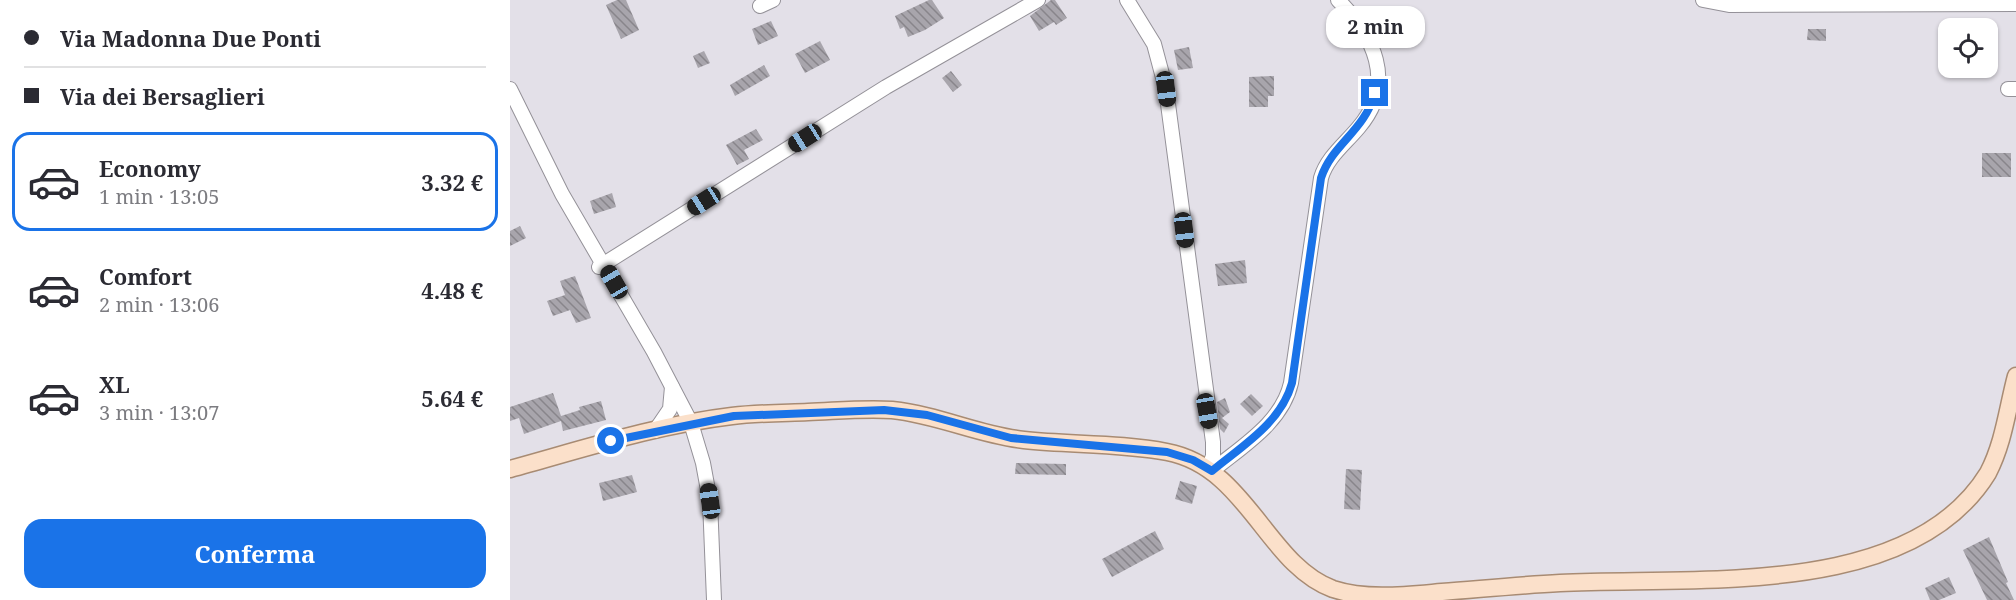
<!DOCTYPE html>
<html lang="it">
<head>
<meta charset="utf-8">
<style>
	body { margin:0; font-family:"Noto Serif",serif; background:#f7f7f7; color:#2b2b33; height:100vh; display:flex; flex-direction:column; font-size:22px; white-space:nowrap }
	* { box-sizing:border-box; margin:0 }
	p { font-size:20px; color:#7c7c81 }
	.icon { flex:none; width:33px; height:33px; fill:none; stroke:currentColor; stroke-width:2; stroke-linecap:round; stroke-linejoin:round }
	.map { position:relative; flex:1; overflow:hidden }
	.drawer { display:flex; flex-direction:column; background:#fff; width:510px }
	.drawer>* { flex:none }
	.banner { display:grid; align-content:center; height:132px; padding:0 24px; background:#fff }
	.tools { position:absolute; left:1428px; top:18px; display:grid; gap:12px }
	.tools a { display:grid; place-items:center; width:60px; height:60px; border-radius:12px; background:#fff; box-shadow:0 2px 4px #0004; font-size:30px }
	.end { position:absolute; width:27px; height:27px; margin:-14px; border:8px solid #1a73e8; background:#fff; box-shadow:0 0 0 3px #fff }
	.from { border-radius:50% }
	.bubble { position:absolute; height:42px; border-radius:18px; background:#fff; box-shadow:0 2px 4px #0004; font-size:20px; font-weight:700; line-height:42px; text-align:center }
	.car { position:absolute; width:18px; height:36px; margin:-18px -9px; border-radius:8px; box-shadow:0 0 4px 2px #0007; background:linear-gradient(#222 24%,#8ab4d8 0 40%,#222 0 76%,#8ab4d8 0 86%,#222 0) }
	.banner b { display:flex; align-items:center; gap:21px; height:57px; font-size:22px }
	.banner b+b { border-top:2px solid #e1e1e2 }
	.banner i { width:15px; height:15px; background:#2b2b33 }
	ul { padding:0; list-style:none }
	li { display:flex; align-items:center; gap:18px; height:99px; margin:0 12px 9px; padding:0 12px; border:3px solid transparent; border-radius:18px }
	li div { flex:1 }
	li b { display:block; font-size:22px }
	li em { font-style:normal; font-weight:700 }
	li.on { border-color:#1a73e8 }
	li>.icon { width:54px; height:54px; stroke-width:1.5 }
	.primary-button { display:flex; gap:12px; margin-top:auto; padding:12px 24px }
	.primary-button a { flex:1; height:69px; border-radius:18px; background:#1a73e8; color:#fff; font-size:24px; font-weight:700; line-height:69px; text-align:center }
	main { display:flex; flex:1; min-height:0 }
	.map>svg:first-child { display:block }
	.building { fill:url(#building-back-hatch) }
	.lines { fill:none; stroke-linecap:round; stroke-linejoin:round }
	.minor-casing { stroke:#949198; stroke-width:16 }
	.major-casing { stroke:#a88b73; stroke-width:19 }
	.minor { stroke:#fff; stroke-width:14 }
	.major { stroke:#fbe0ca; stroke-width:16 }
	.route { stroke:#1a73e8; stroke-width:8 }
</style>
</head>
<body>
<main>
<section class="drawer">
<div class="banner">
<b><i class="from"></i>Via Madonna Due Ponti</b>
<b><i></i>Via dei Bersaglieri</b>
</div>
<ul>
<li class="on"><svg class="icon" aria-label="car" viewBox="0 0 24 24"><path d="M5 17H2v-5l4-1 3-4h7l3 4 3 1v5h-3M9 17h6M6 11h13"/><circle cx="7" cy="17" r="2"/><circle cx="17" cy="17" r="2"/></svg><div><b>Economy</b><p>1 min · 13:05</p></div><em>3.32 €</em></li>
<li><svg class="icon" aria-label="car" viewBox="0 0 24 24"><path d="M5 17H2v-5l4-1 3-4h7l3 4 3 1v5h-3M9 17h6M6 11h13"/><circle cx="7" cy="17" r="2"/><circle cx="17" cy="17" r="2"/></svg><div><b>Comfort</b><p>2 min · 13:06</p></div><em>4.48 €</em></li>
<li><svg class="icon" aria-label="car" viewBox="0 0 24 24"><path d="M5 17H2v-5l4-1 3-4h7l3 4 3 1v5h-3M9 17h6M6 11h13"/><circle cx="7" cy="17" r="2"/><circle cx="17" cy="17" r="2"/></svg><div><b>XL</b><p>3 min · 13:07</p></div><em>5.64 €</em></li>
</ul>
<div class="primary-button"><a>Conferma</a></div>
</section>
<div class="map">
<svg width="1506" height="600" viewBox="0 0 1506 600">
	<defs>
		<pattern id="building-back-hatch" width="6" height="6" patternUnits="userSpaceOnUse" patternTransform="scale(1.5)"><rect width="6" height="6" fill="#a8a5ac"/><path d="M-1 5l2 2M0 0l6 6M5-1l2 2" fill="none" stroke="#88858b"/></pattern>
	</defs>
	<rect width="100%" height="100%" fill="#e3e0e8"/>
	<g class="building">
		<path d="M107 0H116L129 30 111 39 96 5Z"/>
		<path d="M419 0H422L434 18 415 30 398 37 394 27 390 29 385 16Z"/>
		<path d="M541 0H545L557 18 546 25 544 22 529 31 520 16Z"/>
		<path d="M261 21 268 36 248 45 242 29Z"/>
		<path d="M1298 29H1316V41L1297 40Z"/>
		<path d="M310 41 320 60 295 73 285 54Z"/>
		<path d="M679 47 683 68 668 70 664 50Z"/>
		<path d="M194 51 200 63 188 68 183 56Z"/>
		<path d="M254 65 260 76 225 96 220 85Z"/>
		<path d="M441 71 452 85 443 92 432 78Z"/>
		<path d="M764 76V96H758V107H739V77Z"/>
		<path d="M246 129 253 140 234 150 239 159 227 165 216 145Z"/>
		<rect x="1472" y="153" width="29" height="24"/>
		<path d="M102 193 106 207 84 214 80 201Z"/>
		<path d="M10 226 16 238 0 246V231Z"/>
		<path d="M735 260 737 283 708 286 705 264Z"/>
		<path d="M65 276 81 318 66 323 60 310 43 316 37 301 55 295 50 281Z"/>
		<path d="M43 393 51 416 70 410 69 407 91 401 96 420 53 431 51 421 14 434 9 418 0 421V407Z"/>
		<path d="M741 394 753 406 742 416 730 404Z"/>
		<path d="M715 398 720 412 712 418 719 424 714 433 710 429 707 402Z"/>
		<path d="M506 463 556 464V475L505 474Z"/>
		<path d="M836 469 852 470 850 510 834 509Z"/>
		<path d="M122 475 127 492 93 501 89 483Z"/>
		<path d="M670 481 687 486 682 504 665 499Z"/>
		<path d="M645 531 654 549 602 577 592 559Z"/>
		<path d="M1479 537 1498 582 1496 583 1504 600H1477L1453 550Z"/>
		<path d="M1439 577 1446 593 1429 600H1420L1415 588Z"/>
	</g>
	<g class="lines">
		<g class="minor-casing">
			<g id="minor">
				<path d="M617 0 644 44 656 89 703 442V456L698 469"/>
				<path d="M1193 0 1219 5 1506 4"/>
				<path d="M250 6 263 0"/>
				<path d="M0 89 52 194 144 352 181 423 193 463 200 501 204 600"/>
				<path d="M1498 89H1506"/>
				<path d="M89 267 376 87 528 0"/>
				<path d="M145 431 160 409 162 387"/>
				<path d="M702 471C732 446 772 423 781 383L811 178C817 157 836 143 849 127 887 82 863 35 828 0"/>
			</g>
		</g>
		<g class="major-casing">
			<path id="major" d="M0 469C73 449 146 425 222 416 247 413 273 413 298 412 326 411 354 408 382 410 429 415 469 435 514 440 561 445 610 443 657 452 737 467 757 565 823 589 857 600 897 595 932 592 971 589 1011 585 1050 583 1185 576 1400 600 1478 473 1494 442 1497 410 1506 376"/>
		</g>
		<use href="#minor" class="minor"/>
		<use href="#major" class="major"/>
	</g>
	<g class="lines">
		<path class="route" d="M101 441 224 416 374 410 417 415 501 438 657 452 683 460 702 471C732 446 771 423 782 383L811 178C822 144 854 132 865 93"/>
	</g>
</svg>
<div class="tools">
<a><svg class="icon" aria-label="locate" viewBox="0 0 24 24"><circle cx="12" cy="12" r="6"/><path d="M12 2v4M12 18v4M2 12h4M18 12h4"/></svg></a>
</div>
<i class="end from" style="left:101px;top:441px"></i>
<i class="end" style="left:865px;top:93px"></i>
<div class="bubble" style="left:816px;top:6px;width:99px">2 min</div>
<i class="car" style="left:656px;top:89px;rotate:173deg"></i>
<i class="car" style="left:295px;top:138px;rotate:238deg"></i>
<i class="car" style="left:194px;top:201px;rotate:238deg"></i>
<i class="car" style="left:674px;top:230px;rotate:173deg"></i>
<i class="car" style="left:104px;top:282px;rotate:330deg"></i>
<i class="car" style="left:697px;top:411px;rotate:170deg"></i>
<i class="car" style="left:200px;top:501px;rotate:352deg"></i>
</div>
</main>
</body>
</html>
